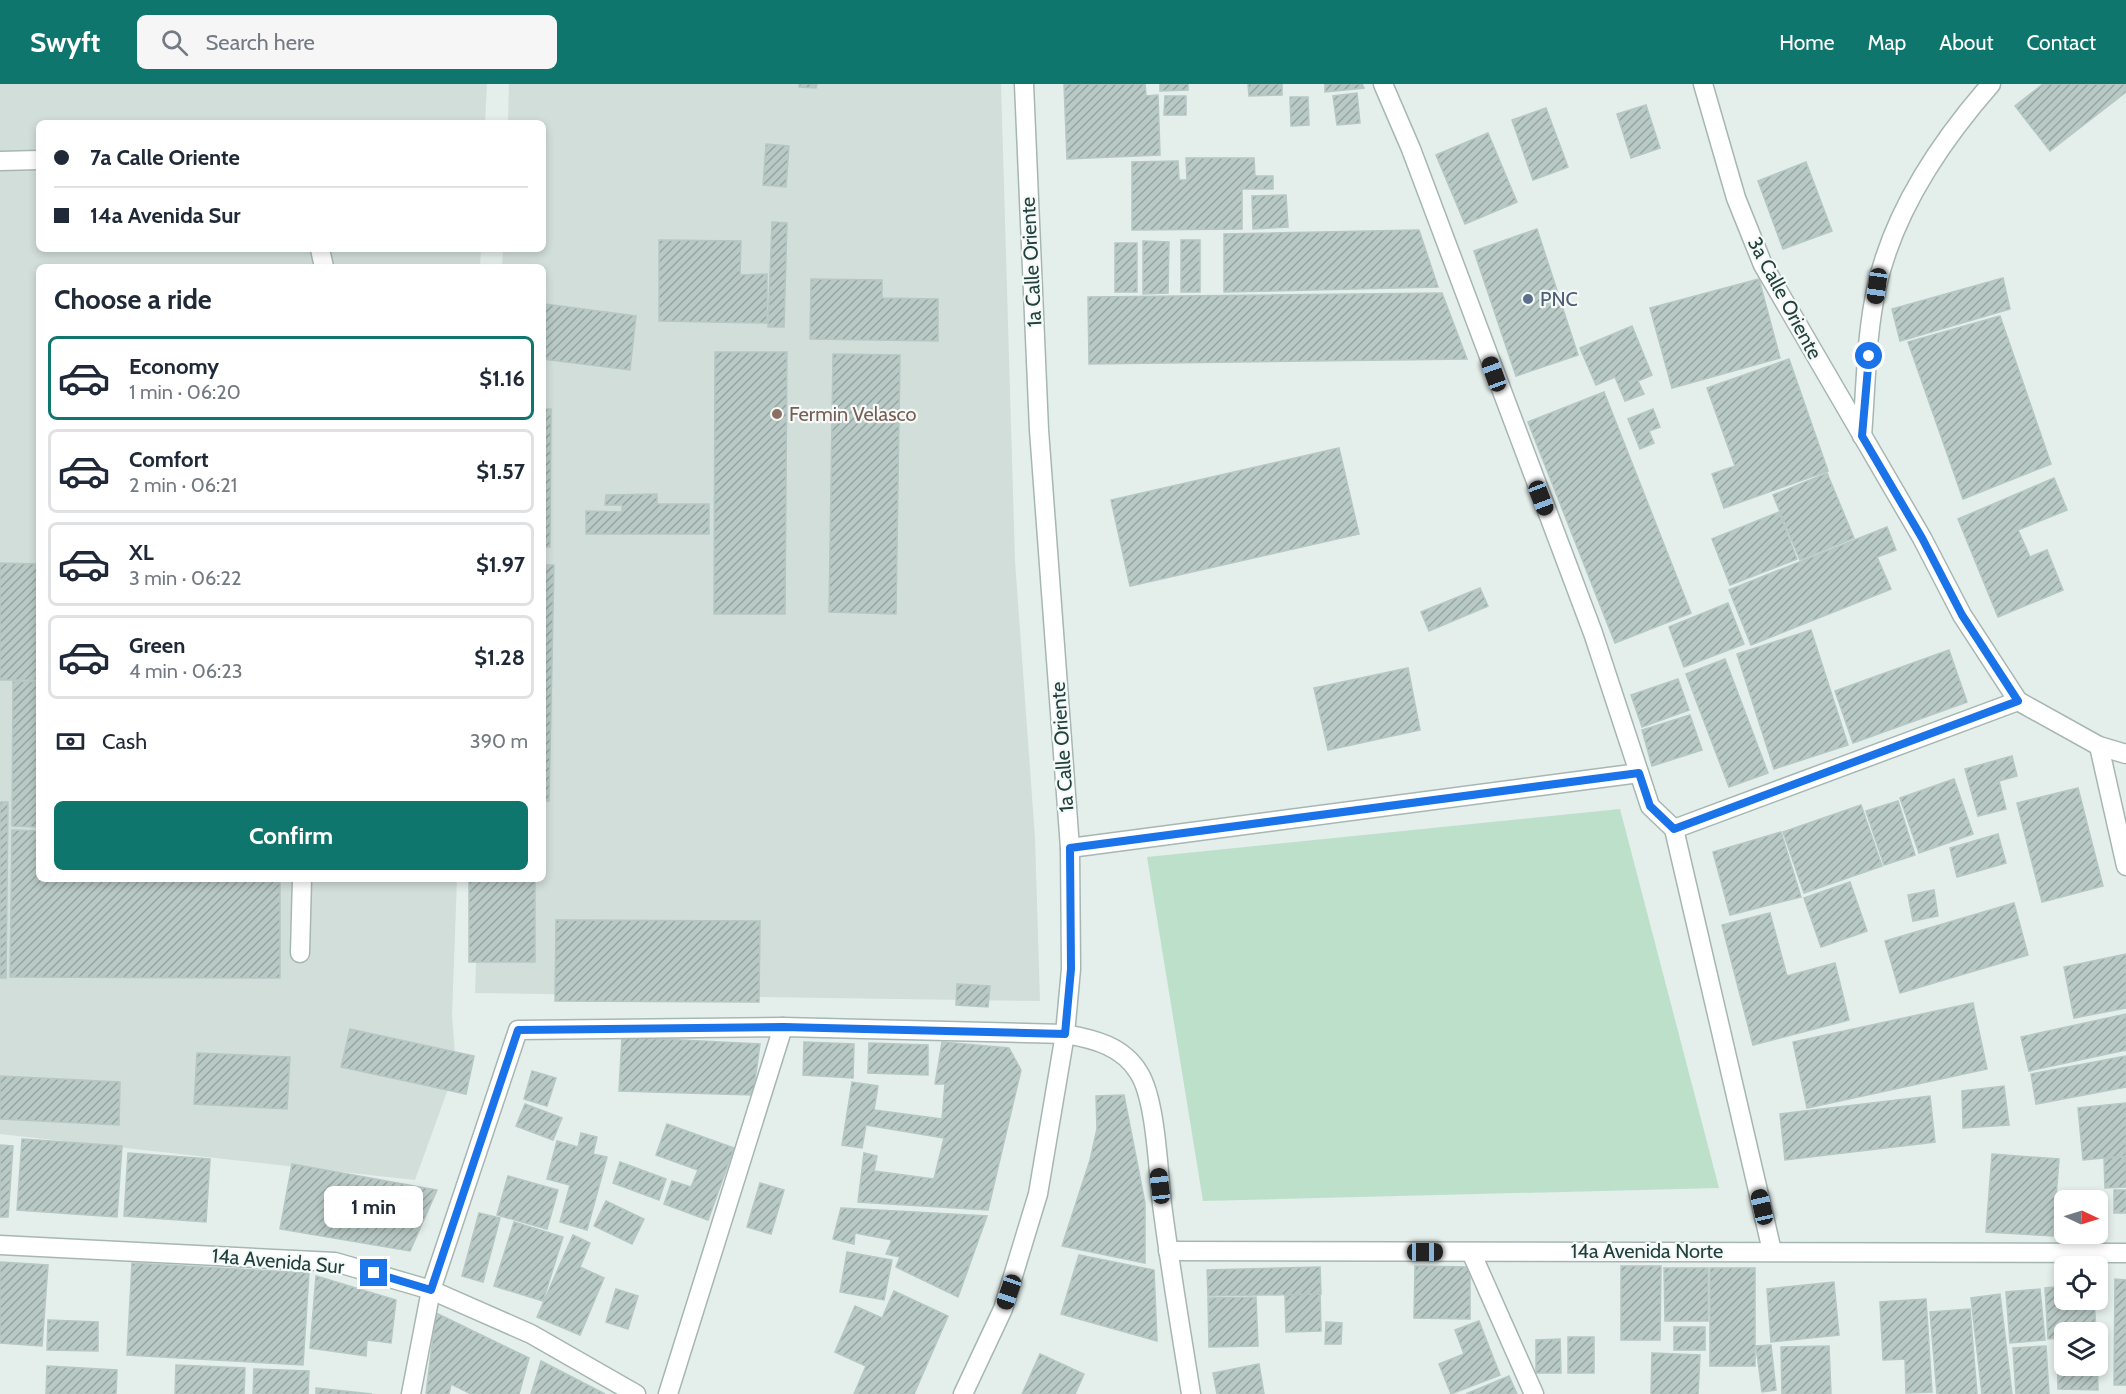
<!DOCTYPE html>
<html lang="en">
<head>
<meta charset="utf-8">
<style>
	body { margin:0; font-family:Cabin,sans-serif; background:#f6f6f7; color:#1f2937; height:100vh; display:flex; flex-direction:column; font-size:22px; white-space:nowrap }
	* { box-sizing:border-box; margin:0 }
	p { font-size:20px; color:#747a83 }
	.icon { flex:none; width:33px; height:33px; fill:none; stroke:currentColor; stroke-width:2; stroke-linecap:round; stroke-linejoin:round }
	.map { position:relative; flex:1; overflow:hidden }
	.details { position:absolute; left:36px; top:180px; width:510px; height:618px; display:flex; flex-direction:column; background:#fff; border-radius:9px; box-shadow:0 3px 9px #0003 }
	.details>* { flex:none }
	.top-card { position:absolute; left:36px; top:36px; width:510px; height:132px; border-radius:9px; box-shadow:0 3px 9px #0003; display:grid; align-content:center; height:132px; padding:0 18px; background:#fff }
	.needle { width:39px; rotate:94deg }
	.buttons { position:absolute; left:2054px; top:1106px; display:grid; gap:12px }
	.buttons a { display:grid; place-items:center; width:54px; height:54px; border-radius:9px; background:#fff; box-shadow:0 3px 9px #0003; font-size:30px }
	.end { position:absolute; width:27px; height:27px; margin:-14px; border:8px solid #1a73e8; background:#fff; box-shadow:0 0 0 3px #fff }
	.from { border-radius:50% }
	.bubble { position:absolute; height:42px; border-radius:9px; background:#fff; box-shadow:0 3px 9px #0003; font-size:20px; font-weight:700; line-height:42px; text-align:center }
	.car { position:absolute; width:18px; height:36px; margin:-18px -9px; border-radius:8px; box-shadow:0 0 4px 2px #0007; background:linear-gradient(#222 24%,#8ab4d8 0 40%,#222 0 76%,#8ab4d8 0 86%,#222 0) }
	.top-card b { display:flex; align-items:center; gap:21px; height:57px; font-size:22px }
	.top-card b+b { border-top:2px solid #e0e1e3 }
	.top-card i { width:15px; height:15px; background:#1f2937 }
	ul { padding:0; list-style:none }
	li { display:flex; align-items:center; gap:18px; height:84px; margin:0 12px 9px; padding:0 6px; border:3px solid #e0e1e3; border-radius:9px }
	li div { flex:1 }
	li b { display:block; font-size:22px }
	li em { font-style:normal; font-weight:700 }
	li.active { border-color:#0f766e }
	li>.icon { width:54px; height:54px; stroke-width:1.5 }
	h2 { padding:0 18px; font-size:27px; line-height:72px }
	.pay { display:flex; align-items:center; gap:15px; height:66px; padding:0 18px; font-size:22px }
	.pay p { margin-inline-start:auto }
	.action { display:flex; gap:12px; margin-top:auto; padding:12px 18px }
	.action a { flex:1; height:69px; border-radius:9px; background:#0f766e; color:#fff; font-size:24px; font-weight:700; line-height:69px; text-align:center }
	header { display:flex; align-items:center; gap:36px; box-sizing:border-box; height:84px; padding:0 30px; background:#0f766e; color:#fff }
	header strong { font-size:28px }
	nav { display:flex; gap:33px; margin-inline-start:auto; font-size:21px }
	.search { width:420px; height:54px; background:#f6f6f7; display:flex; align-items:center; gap:15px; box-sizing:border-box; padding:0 21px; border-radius:9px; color:#747a83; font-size:22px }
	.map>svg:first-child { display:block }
	.built { fill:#d2deda }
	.green { fill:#bde0cb }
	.building { fill:url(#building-hatch); stroke:#b6c8c3; stroke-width:1.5 }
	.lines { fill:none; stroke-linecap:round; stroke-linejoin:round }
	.service-casing { stroke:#a6b7b3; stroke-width:21 }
	.minor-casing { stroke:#a6b7b3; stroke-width:21 }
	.tertiary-casing { stroke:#a6b7b3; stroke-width:21 }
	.service { stroke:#fff; stroke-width:18 }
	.minor { stroke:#fff; stroke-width:18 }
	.tertiary { stroke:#fff; stroke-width:18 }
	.route { stroke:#1a73e8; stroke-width:8 }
	.service-dot { fill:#5c6f8a; stroke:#f5faf9; stroke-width:2 }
	.education-dot { fill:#8d6e63; stroke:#f5faf9; stroke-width:2 }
	.labels { text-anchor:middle; stroke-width:4.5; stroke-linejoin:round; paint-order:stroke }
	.street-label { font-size:20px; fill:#22413d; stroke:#f5faf9 }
	.service-label { font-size:20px; fill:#4e5e75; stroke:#f5faf9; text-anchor:start }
	.education-label { font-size:20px; fill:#785e54; stroke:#f5faf9; text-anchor:start }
</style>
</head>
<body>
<header>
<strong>Swyft</strong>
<div class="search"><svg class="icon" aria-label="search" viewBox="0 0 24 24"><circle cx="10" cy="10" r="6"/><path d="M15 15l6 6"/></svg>Search here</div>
<nav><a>Home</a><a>Map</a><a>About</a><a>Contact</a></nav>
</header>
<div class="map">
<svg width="2126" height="1310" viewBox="0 0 2126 1310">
	<defs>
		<pattern id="building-hatch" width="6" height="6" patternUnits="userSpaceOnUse" patternTransform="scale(1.5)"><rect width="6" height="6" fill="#b9c9c5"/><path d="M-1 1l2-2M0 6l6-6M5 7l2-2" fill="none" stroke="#96a5a1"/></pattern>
	</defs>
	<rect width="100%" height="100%" fill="#e4eeeb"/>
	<g class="built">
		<path d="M0 0H487L485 39H39V165H481L480 183H39V795H457L452 931 456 983 415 1096 0 1050Z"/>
		<path d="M509 0H1001L1015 477 1035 754 1040 917 475 909 479 795H543V183H502L503 165H543V39H508Z"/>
	</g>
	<path class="green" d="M1620 725 1719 1104 1203 1117 1147 773Z"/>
	<g class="building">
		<path d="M799 0H817L816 4 799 3Z"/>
		<path d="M1064 0H1145L1146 12 1158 11 1160 71 1067 75Z"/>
		<path d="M1160 0H1188V6L1160 7Z"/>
		<path d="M1248 0H1282V11L1249 12Z"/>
		<path d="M1325 0H1362L1364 4 1325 8Z"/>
		<path d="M2043 0H2126V8L2050 67 2015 22Z"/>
		<path d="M1357 9 1360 39 1337 41 1333 12Z"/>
		<path d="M1165 12H1186V31H1164Z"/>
		<path d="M1290 13H1308L1309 41 1291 42Z"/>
		<path d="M1646 21 1660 64 1631 74 1617 30Z"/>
		<path d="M1546 24 1568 83 1533 96 1512 36Z"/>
		<path d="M1488 49 1517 118 1465 140 1436 71Z"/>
		<path d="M766 60 789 62 786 103 763 101Z"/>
		<path d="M1186 74H1254L1255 92H1273V105H1242V145L1132 146V78L1178 77 1179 96H1187Z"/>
		<path d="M1806 78 1832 147 1783 165 1758 97Z"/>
		<path d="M1286 111 1288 143 1253 145 1252 112Z"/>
		<path d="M772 138 787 139 784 243H768Z"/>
		<path d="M1537 145 1578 271 1516 292 1474 167Z"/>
		<path d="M1419 146 1438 203 1224 208V150Z"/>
		<path d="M659 156 741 157 740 191 767 190V239L659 237Z"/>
		<rect x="1181" y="156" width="19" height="52"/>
		<path d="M1143 157 1169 158 1168 209 1143 210Z"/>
		<rect x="1115" y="159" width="22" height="49"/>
		<path d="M2003 194 2010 225 1900 257 1892 225Z"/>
		<path d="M811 195 882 196V214L938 215V257L810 255Z"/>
		<path d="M1759 195 1780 274 1672 304 1650 224Z"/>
		<path d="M1442 209 1467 275 1089 280 1088 213Z"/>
		<path d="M545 220 636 232 630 286 543 275Z"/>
		<path d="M2000 232 2051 380 1963 415 1908 258Z"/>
		<path d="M1632 242 1652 291 1638 297 1644 310 1625 317 1615 293 1596 301 1580 264Z"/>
		<path d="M715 268H787L785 530H714Z"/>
		<path d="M833 270 900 271 896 530 829 528Z"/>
		<path d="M1789 275 1828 387 1724 424 1712 390 1735 382 1707 304Z"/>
		<path d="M1604 308 1691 529 1615 559 1528 338Z"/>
		<path d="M543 325H551L550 463H543Z"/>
		<path d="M1653 325 1660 343 1649 347 1654 359 1640 365 1628 335Z"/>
		<path d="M1339 364 1359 450 1130 502 1111 416Z"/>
		<path d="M1827 389 1854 454 1800 476 1773 411Z"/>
		<path d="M2054 394 2067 426 2018 446 2030 473 2047 466 2063 506 1998 533 1958 435Z"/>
		<path d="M657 410V420H709V450H586V427L622 428V421H605L606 411Z"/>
		<path d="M1779 428 1797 475 1730 501 1712 455Z"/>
		<path d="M1887 443 1896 466 1877 473 1891 505 1751 561 1729 506Z"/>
		<path d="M0 479 39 480V596H0Z"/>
		<path d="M543 481H554L549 717H543Z"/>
		<path d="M1480 504 1488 522 1429 547 1421 528Z"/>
		<path d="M1728 519 1744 560 1684 583 1669 543Z"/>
		<path d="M1811 546 1848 661 1774 685 1737 570Z"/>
		<path d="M1949 566 1967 618 1853 659 1835 607Z"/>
		<path d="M1725 575 1768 689 1729 703 1686 590Z"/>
		<path d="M1408 584 1420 646 1328 666 1314 604Z"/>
		<path d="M1678 595 1689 626 1642 643 1631 611Z"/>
		<path d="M13 597 39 598V743L12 742Z"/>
		<path d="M1690 631 1702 666 1652 682 1642 646Z"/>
		<path d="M2012 672 2017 692 1999 697 2006 725 1978 732 1965 685Z"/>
		<path d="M1954 695 1973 750 1919 769 1900 714Z"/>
		<path d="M2078 704 2103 802 2042 818 2017 719Z"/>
		<path d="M1898 717 1915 771 1884 781 1866 727Z"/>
		<path d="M0 718H8L6 894H0Z"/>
		<path d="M1861 721 1882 782 1804 809 1783 748Z"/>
		<path d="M12 746 39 747V795H280V894L10 893Z"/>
		<path d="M1781 748 1801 813 1730 831 1713 768Z"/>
		<path d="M1998 750 2006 779 1957 793 1950 764Z"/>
		<rect x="469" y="795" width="66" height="83"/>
		<path d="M1850 798 1867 847 1821 863 1804 814Z"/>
		<path d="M1934 806 1938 832 1913 837 1908 811Z"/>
		<path d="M2014 819 2028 871 1900 909 1885 857Z"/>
		<path d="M1770 829 1787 892 1835 879 1849 936 1753 961 1722 841Z"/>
		<path d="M556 836 760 837 759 918 555 917Z"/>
		<path d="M2126 870V924L2074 934 2064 883Z"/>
		<path d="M957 900 990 902 988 923 956 921Z"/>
		<path d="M1973 919 1987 985 1807 1024 1793 958Z"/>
		<path d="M2126 930V966L2029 987 2021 953Z"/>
		<path d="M350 945 474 972 466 1010 341 983Z"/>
		<path d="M622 953 760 960 753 1011 619 1007Z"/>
		<path d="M804 958 854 960 853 994 803 991Z"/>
		<path d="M942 958 1009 964 1021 986 988 1126 858 1118 864 1069 877 1072 874 1087 934 1095 944 1054 866 1041 862 1064 842 1061 852 998 878 1002 874 1026 942 1035 945 1000H935Z"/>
		<path d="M869 959 928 961V991L868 989Z"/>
		<path d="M197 969 290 973 287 1025 194 1020Z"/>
		<path d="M2126 972V1003L2036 1020 2031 990Z"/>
		<path d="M532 987 556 994 547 1022 524 1015Z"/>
		<path d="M0 992 120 998 119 1041 0 1035Z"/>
		<path d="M2004 1002 2009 1041 1963 1044 1962 1007Z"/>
		<path d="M1124 1011 1145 1119V1179L1062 1162 1090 1076 1097 1045 1096 1012Z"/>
		<path d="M1930 1012 1935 1058 1785 1076 1780 1030Z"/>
		<path d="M2126 1019V1072L2083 1076 2078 1024Z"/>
		<path d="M525 1020 562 1034 553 1056 516 1042Z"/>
		<path d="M667 1040 734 1064 708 1136 664 1120 672 1097 691 1103 698 1086 656 1071Z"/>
		<path d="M581 1049 597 1053 593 1070 607 1073 587 1146 560 1138 570 1101 547 1095 557 1057 578 1063Z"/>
		<path d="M22 1055 122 1062 117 1133 17 1126Z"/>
		<path d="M0 1061 13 1062 8 1133H0Z"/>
		<path d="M128 1069 210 1075 206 1138 124 1132Z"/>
		<path d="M1992 1070 2059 1075 2053 1152 1986 1148Z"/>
		<path d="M2126 1073V1103L2105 1104 2104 1074Z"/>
		<path d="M620 1078 666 1095 659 1116 613 1099Z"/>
		<path d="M292 1080 437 1106 410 1167 280 1145Z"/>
		<path d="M508 1092 558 1106 547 1145 497 1131Z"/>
		<path d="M760 1099 784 1106 771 1150 747 1143Z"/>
		<rect x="2114" y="1106" width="12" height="23"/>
		<path d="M606 1117 644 1135 632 1160 594 1142Z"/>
		<path d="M841 1124 987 1132 958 1213 896 1183 900 1173 886 1170 892 1156 855 1149 854 1160 833 1155Z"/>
		<path d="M479 1129 500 1134 483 1198 462 1192Z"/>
		<path d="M514 1138 563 1153 543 1217 494 1202Z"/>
		<path d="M573 1151 590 1159 580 1183 604 1194 580 1251 537 1233Z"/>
		<path d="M847 1168 892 1176 884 1216 840 1208Z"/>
		<path d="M1079 1171 1154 1186 1157 1257 1061 1230Z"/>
		<path d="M0 1178 48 1181 42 1262 0 1259Z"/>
		<path d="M132 1179 309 1189 303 1281 127 1271Z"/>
		<path d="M1415 1182 1470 1183V1235L1414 1234Z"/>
		<path d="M1621 1182H1661L1660 1256H1621Z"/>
		<path d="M1320 1183 1321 1210 1208 1212 1207 1186Z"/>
		<path d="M1664 1184H1708V1237H1665Z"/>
		<rect x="1710" y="1184" width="45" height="98"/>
		<path d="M316 1192 396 1216 391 1259 367 1256 366 1272 310 1264Z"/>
		<path d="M2115 1195 2126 1196V1301H2114Z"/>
		<path d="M1834 1198 1839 1251 1771 1258 1767 1205Z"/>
		<path d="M2064 1202V1215H2094L2096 1248H2064V1281H2097V1276L2098 1306 2058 1305 2057 1254 2048 1255 2045 1204Z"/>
		<path d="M616 1205 638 1212 628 1245 606 1238Z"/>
		<path d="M2040 1205 2045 1256 2010 1259 2006 1208Z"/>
		<path d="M894 1207 948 1232 914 1310H854L866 1282 835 1268 855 1222 882 1234Z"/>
		<path d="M1320 1210 1321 1247 1286 1248 1285 1211Z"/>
		<path d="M2000 1210 2012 1310H1982L1971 1214Z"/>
		<path d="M1256 1213 1258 1262 1209 1263 1208 1214Z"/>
		<path d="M1926 1215 1932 1308 1906 1309 1905 1275 1883 1276 1880 1218Z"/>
		<path d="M1970 1225 1977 1310H1937L1930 1228Z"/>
		<path d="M436 1229 529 1274 519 1310H471L451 1300 449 1310H426Z"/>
		<path d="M48 1236 98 1238V1267L47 1266Z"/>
		<path d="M1479 1237 1500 1291 1451 1310 1439 1280 1464 1270 1455 1246Z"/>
		<path d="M1326 1238 1342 1239 1341 1260H1325Z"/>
		<rect x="1674" y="1243" width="31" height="23"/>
		<rect x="1568" y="1253" width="26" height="36"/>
		<path d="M1560 1255 1561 1289H1536V1256Z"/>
		<path d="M1771 1261 1776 1306 1762 1308 1756 1262Z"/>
		<path d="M1829 1262 1831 1310H1782L1781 1263Z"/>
		<path d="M2046 1262 2049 1310H2016L2013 1264Z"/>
		<path d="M1652 1269 1700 1271 1698 1310H1651Z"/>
		<path d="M1040 1270 1084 1290 1075 1310H1022Z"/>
		<path d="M541 1277 605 1310H531Z"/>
		<path d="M1259 1280 1264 1310H1217L1213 1289Z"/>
		<path d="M176 1281 245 1284 244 1310H175Z"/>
		<path d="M47 1282 117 1286 116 1310H46Z"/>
		<path d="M254 1285 309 1287 308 1310H253Z"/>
		<path d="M1509 1292 1517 1310H1466Z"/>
		<path d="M316 1304 372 1310H316Z"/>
	</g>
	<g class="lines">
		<g class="service-casing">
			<g id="service">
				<path d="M0 77 39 76"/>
				<path d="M320 165 324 183"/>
				<path d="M300 869 302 795"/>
			</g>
		</g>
		<g class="minor-casing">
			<g id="minor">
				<path d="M1383 0 1411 65 1593 549 1650 722 1674 745 1772 1167"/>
				<path d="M1703 0 1736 114 1763 181 1922 454 1962 531 2018 617 2099 662 2126 670"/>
				<path d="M1862 352C1866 302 1866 250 1877 202 1894 127 1941 57 1991 0"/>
				<path d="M2099 662 2126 782"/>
				<path d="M1674 745 2018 617"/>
				<path d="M1070 764 1639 689"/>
				<path d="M0 1161 335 1178 431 1206 531 1250 636 1310"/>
				<path d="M1168 1167 2126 1169"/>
				<path d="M1471 1168 1534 1310"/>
				<path d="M411 1310 431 1206 518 946 783 943 1065 950C1094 955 1123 962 1139 989 1156 1016 1158 1086 1162 1120 1170 1183 1181 1247 1191 1310"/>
				<path d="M668 1310 783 943"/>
			</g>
		</g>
		<g class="tertiary-casing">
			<path id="tertiary" d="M963 1310 1003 1225 1038 1110 1065 950 1071 885 1070 764 1039 346 1024 0"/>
		</g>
		<use href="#service" class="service"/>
		<use href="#minor" class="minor"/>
		<use href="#tertiary" class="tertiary"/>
	</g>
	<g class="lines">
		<path class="route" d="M374 1189 431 1206 518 946 783 943 1065 950 1071 885 1070 764 1639 689 1650 722 1674 745 2018 617 1962 531 1922 454 1862 352 1869 272"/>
	</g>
	<circle class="service-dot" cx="1528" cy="215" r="6"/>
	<circle class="education-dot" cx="777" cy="330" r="6"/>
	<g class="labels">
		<g class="street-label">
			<text transform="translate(1031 178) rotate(-93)" y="7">1a Calle Oriente</text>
			<text transform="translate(1785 214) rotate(62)" y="7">3a Calle Oriente</text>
			<text transform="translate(1062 663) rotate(-94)" y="7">1a Calle Oriente</text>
			<text x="1647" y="1174">14a Avenida Norte</text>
			<text transform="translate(278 1177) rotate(5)" y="7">14a Avenida Sur</text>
		</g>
		<g class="service-label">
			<text x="1540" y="222">PNC</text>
		</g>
		<g class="education-label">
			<text x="789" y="337">Fermin Velasco</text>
		</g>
	</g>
</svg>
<div class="buttons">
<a><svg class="needle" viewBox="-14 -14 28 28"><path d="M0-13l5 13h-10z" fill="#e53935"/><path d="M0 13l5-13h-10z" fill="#747a83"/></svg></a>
<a><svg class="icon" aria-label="locate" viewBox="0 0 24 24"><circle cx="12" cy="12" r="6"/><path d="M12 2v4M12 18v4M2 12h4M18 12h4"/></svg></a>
<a><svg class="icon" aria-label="layers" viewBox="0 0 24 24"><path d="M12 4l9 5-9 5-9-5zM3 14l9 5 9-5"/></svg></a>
</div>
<i class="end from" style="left:1869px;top:272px"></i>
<i class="end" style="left:374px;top:1189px"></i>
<div class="bubble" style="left:324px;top:1102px;width:99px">1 min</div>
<i class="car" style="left:1877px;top:202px;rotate:188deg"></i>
<i class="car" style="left:1494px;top:290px;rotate:340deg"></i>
<i class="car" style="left:1541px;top:414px;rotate:159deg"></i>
<i class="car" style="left:1160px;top:1102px;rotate:353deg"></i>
<i class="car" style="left:1762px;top:1123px;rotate:347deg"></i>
<i class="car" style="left:1425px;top:1168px;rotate:90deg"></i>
<i class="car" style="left:1009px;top:1208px;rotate:199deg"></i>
<div class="top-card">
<b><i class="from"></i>7a Calle Oriente</b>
<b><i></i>14a Avenida Sur</b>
</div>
<section class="details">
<h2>Choose a ride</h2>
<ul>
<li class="active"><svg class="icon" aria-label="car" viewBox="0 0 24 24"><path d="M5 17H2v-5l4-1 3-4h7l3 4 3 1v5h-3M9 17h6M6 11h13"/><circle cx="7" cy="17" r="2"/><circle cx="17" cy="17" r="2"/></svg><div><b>Economy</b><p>1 min · 06:20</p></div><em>$1.16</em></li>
<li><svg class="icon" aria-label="car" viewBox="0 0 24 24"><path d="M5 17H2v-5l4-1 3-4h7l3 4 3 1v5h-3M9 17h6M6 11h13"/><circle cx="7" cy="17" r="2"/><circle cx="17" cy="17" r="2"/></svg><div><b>Comfort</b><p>2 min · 06:21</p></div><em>$1.57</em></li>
<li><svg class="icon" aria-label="car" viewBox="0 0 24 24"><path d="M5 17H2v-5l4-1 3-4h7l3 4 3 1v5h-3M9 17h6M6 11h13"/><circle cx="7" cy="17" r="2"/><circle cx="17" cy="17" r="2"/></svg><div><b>XL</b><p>3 min · 06:22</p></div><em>$1.97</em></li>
<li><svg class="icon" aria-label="car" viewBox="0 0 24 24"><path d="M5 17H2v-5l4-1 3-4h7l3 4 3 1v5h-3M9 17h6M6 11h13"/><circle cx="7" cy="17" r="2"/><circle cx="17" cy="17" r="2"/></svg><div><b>Green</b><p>4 min · 06:23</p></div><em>$1.28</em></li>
</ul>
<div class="pay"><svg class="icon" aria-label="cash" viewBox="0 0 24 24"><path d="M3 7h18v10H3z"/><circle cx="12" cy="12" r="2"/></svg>Cash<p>390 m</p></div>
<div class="action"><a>Confirm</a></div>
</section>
</div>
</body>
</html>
